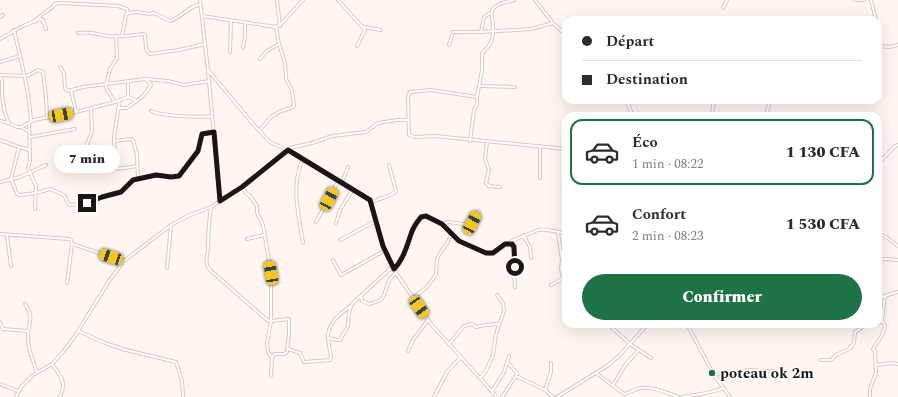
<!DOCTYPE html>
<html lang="fr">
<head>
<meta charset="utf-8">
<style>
	body { margin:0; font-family:Spectral,serif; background:#f7f7f7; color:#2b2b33; height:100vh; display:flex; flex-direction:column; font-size:15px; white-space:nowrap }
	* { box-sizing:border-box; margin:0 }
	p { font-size:13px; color:#7c7c81 }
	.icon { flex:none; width:22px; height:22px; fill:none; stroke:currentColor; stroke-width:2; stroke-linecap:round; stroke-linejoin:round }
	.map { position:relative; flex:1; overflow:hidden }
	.panel { position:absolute; left:562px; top:112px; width:320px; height:216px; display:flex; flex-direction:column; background:#fff; border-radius:12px; box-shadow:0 4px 16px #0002 }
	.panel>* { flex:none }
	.banner { position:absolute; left:562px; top:16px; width:320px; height:88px; border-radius:12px; box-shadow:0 4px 16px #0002; display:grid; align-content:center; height:88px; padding:0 20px; background:#fff }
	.end { position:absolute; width:18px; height:18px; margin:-9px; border:5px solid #1b1614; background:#fff; box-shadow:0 0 0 2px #fff }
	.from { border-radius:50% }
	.bubble { position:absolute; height:28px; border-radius:14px; background:#fff; box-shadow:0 4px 16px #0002; font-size:13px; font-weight:800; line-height:28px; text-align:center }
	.car { position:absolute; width:12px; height:24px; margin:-12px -6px; border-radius:5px; box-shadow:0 0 3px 1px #0007; background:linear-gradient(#f5c518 24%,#345 0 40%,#f5c518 0 76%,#345 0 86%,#f5c518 0) }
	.banner b { display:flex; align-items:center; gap:14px; height:38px; font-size:15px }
	.banner b+b { border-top:1px solid #e1e1e2 }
	.banner i { width:10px; height:10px; background:#2b2b33 }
	ul { padding:7px 0 0; list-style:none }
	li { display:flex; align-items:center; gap:12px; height:66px; margin:0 8px 6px; padding:0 12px; border:2px solid transparent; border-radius:12px }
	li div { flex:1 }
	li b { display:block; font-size:15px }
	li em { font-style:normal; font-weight:800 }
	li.current { border-color:#1e7346 }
	li>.icon { width:36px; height:36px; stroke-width:1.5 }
	.primary-button { display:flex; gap:8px; margin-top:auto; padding:8px 20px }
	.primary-button a { flex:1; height:46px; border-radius:24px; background:#1e7346; color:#fff; font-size:16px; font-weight:800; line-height:46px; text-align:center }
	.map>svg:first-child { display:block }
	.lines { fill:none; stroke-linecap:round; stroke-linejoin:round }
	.street-casing { stroke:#d7c9c3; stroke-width:4 }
	.street { stroke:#fff; stroke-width:2 }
	.route { stroke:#1b1614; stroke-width:5 }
	.poi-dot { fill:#1e7346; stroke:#fff; stroke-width:1.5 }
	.labels { text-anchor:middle; stroke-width:3; stroke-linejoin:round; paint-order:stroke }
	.poi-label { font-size:15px; font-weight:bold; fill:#1b1614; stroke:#fff; text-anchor:start }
</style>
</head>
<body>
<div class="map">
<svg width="898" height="397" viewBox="0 0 898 397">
	<rect width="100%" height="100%" fill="#fff6f2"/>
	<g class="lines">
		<g class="street-casing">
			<g id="street">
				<path d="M200 0 208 70 253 124 270 142 295 154 370 200 383 247 392 267 431 324 497 397"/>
				<path d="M277 0 280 26"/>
				<path d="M338 0 365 30 357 46"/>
				<path d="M535 0 553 23 566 35"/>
				<path d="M855 0H864"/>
				<path d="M871 0 876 20"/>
				<path d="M723 8 727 0"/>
				<path d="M202 16 276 27 281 24 303 0"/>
				<path d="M0 17 3 15"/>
				<path d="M34 22C40 14 50 11 55 4L60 3 118 6 127 9 128 13"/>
				<path d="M364 27 381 30"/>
				<path d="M14 30C21 61 29 90 31 121"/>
				<path d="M878 31 880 46"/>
				<path d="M481 32 484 17 492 12"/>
				<path d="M78 33C88 31 97 34 107 36 119 37 131 36 143 34L145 35 146 49 150 54 179 50 205 44"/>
				<path d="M122 36 126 15 128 13 137 12 149 14 154 13 170 21C181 18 189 5 200 5"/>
				<path d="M0 39 23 26 40 19 43 20 46 29"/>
				<path d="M449 45 453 32H481L531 29 553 23"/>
				<path d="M878 46 890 47 898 45"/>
				<path d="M243 48 245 37V23"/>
				<path d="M230 52 231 21"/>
				<path d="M260 59 267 51 279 44"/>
				<path d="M0 62 20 56"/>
				<path d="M60 67 64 73 65 88 68 91 83 87 145 79 168 81 184 85 209 81"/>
				<path d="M0 75 25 76 29 75 38 70 43 72 46 97 47 117"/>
				<path d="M0 77 2 80V95L5 113 9 123 17 127H21L34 120 76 112 115 102 107 90 106 85 110 69 117 58 116 36"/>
				<path d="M128 81V97"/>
				<path d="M479 86 515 87"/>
				<path d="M71 90 76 112"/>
				<path d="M477 97 430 90 410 92 408 96 409 135 414 137 435 136 566 149"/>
				<path d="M626 100 633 116"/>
				<path d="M671 100 675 102 682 100"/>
				<path d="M748 100H759"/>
				<path d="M115 102 128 97 137 101"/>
				<path d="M91 108C91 115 92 123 92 130 91 137 87 142 86 148 84 174 122 169 137 166"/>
				<path d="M119 108H127C137 100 144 98 151 85L150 83 146 80"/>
				<path d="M151 111C161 116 201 118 212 116"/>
				<path d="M712 116 713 105 717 100"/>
				<path d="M766 116 770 100"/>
				<path d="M0 121 9 123"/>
				<path d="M29 123 30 161 28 168 36 186 35 209"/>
				<path d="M21 127 30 132"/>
				<path d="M259 131 271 117 279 112 293 107 294 105 292 90 286 79 285 63 279 44 276 27"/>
				<path d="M30 137 75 129"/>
				<path d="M0 140 19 147 11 179 17 194 20 195 36 193 50 189 64 195 68 203 70 205 87 203 102 197 121 192 133 180 156 175 171 177 179 176 198 151 202 134 214 132"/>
				<path d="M114 141 130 139 133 140 137 155 138 178"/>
				<path d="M470 141 474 110 477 104V97L482 70V54C484 50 490 46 491 42 501 18 475 8 514 0"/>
				<path d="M487 142 485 159 489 170 486 183 489 186 500 187"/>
				<path d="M540 146V178"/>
				<path d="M19 147 30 150"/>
				<path d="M878 164 894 147 898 145"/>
				<path d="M115 168 114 136 120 99"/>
				<path d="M0 182 20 177 46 165"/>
				<path d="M342 182 348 167"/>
				<path d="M242 187 246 193 250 196 257 206V213L263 225 271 273V321L267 343 268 352 272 358 271 376"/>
				<path d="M878 196 880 209H878"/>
				<path d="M220 201 242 187 290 148 312 143 332 136 366 132 378 123 397 120H408"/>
				<path d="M372 202C379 198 391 197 396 191L389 165"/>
				<path d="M211 207C209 221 208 233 208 247 208 255 204 261 209 269L267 320 271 321 289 319V334L287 352 284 354H274L272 358"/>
				<path d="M316 222 339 180"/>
				<path d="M336 223 340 210 353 189"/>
				<path d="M442 224 449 222 470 225 479 211"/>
				<path d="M0 234 69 239 71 240 72 244 67 283"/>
				<path d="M451 234 459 241 489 254 493 253 507 243 513 245 515 287"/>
				<path d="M878 234 886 237 898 246"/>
				<path d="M523 235 530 247 531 258"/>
				<path d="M7 236 11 266"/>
				<path d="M247 239 264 235"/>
				<path d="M340 240 376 221"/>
				<path d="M509 242 538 230C547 228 557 233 566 233"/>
				<path d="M303 243C299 214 290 187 303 159"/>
				<path d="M72 244 124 261"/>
				<path d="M333 260 341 275 384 251"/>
				<path d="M878 260 886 259 898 260"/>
				<path d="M167 268 171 225"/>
				<path d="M393 269C403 260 407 246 411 234 414 227 417 222 421 217L426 216 442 224 451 234 448 242 440 253 437 259 436 274 433 279 427 287 413 298"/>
				<path d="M551 285 562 279 563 277 561 269 562 260 558 233"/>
				<path d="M361 296 362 301 369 304C386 300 383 297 388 283 389 279 393 276 396 272"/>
				<path d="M878 298 898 292"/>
				<path d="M25 304C36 321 27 321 28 338 28 350 33 361 37 372"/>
				<path d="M565 317 566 310"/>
				<path d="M0 322 3 329 28 331"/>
				<path d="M878 323 882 321"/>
				<path d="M608 324 630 344 651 358"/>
				<path d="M687 324 714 375 730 397"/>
				<path d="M78 331 105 343 126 350 176 362 182 381 183 397"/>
				<path d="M328 338C327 323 341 313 352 305"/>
				<path d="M449 344 464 326 472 324 476 327 485 325 499 324"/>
				<path d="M288 349 300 353 304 362 330 360 331 358 328 338 337 340H340L348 326 349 312 352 304 392 267"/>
				<path d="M408 351 413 340 428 320"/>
				<path d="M821 360H831L836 355 849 349 854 343 855 332 864 326 872 324"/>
				<path d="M507 362 517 373 516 376"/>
				<path d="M52 364C61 377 67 382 60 397"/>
				<path d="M876 365 893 363 898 364"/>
				<path d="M596 373 624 394C630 393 634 389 640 388 652 386 667 393 679 397"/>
				<path d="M714 375 750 370 781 372"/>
				<path d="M480 378 486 371 493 355 496 334 504 311 503 303 497 295"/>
				<path d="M0 384 18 391"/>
				<path d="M613 385 626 364 639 350"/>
				<path d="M545 390 551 372V363"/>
				<path d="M492 391 504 372 509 356"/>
				<path d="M16 397 21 387 33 375 52 364 63 352 75 336 109 281 124 261 171 225 190 215 211 207 220 201 208 71"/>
				<path d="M434 397 447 372 461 357"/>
				<path d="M502 397 516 376 545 390 553 397"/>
				<path d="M557 397 607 366 619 356 648 324"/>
				<path d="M682 397C696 394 710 394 723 388"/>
				<path d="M870 397V389L876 373 875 351 873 349 881 337 884 330 885 326 882 321 885 296"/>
			</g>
		</g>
		<use href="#street" class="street"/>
	</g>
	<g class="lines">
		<path class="route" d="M87 203 102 197 121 192 133 180 156 175 171 177 179 176 198 151 202 134 214 132 220 201 242 187 288 150 370 200 383 246 394 269C403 260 407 246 411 234 413 227 417 222 421 217L426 216 442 224 459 241 486 253H493L505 244H512L514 247 515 267"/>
	</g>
	<circle class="poi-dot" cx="712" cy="373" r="4"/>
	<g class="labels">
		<g class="poi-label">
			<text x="720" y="378">poteau ok 2m</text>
		</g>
	</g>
</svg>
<i class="end from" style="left:515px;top:267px"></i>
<i class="end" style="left:87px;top:203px"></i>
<div class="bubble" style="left:54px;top:145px;width:66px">7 min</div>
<i class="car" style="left:61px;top:115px;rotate:79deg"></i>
<i class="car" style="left:329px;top:199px;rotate:28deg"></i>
<i class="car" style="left:472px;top:223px;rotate:28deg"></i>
<i class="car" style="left:111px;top:257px;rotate:288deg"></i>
<i class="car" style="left:271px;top:273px;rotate:350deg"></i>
<i class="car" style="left:419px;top:307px;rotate:145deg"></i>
<div class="banner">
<b><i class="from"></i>Départ</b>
<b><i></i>Destination</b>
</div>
<section class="panel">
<ul>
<li class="current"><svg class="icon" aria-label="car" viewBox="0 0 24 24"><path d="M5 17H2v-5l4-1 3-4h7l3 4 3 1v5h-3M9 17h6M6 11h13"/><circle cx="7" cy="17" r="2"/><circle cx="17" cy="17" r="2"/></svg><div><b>Éco</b><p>1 min · 08:22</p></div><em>1 130 CFA</em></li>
<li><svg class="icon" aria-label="car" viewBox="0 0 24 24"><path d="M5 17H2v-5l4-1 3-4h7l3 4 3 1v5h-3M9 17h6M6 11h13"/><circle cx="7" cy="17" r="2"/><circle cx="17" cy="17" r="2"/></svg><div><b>Confort</b><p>2 min · 08:23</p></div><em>1 530 CFA</em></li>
</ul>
<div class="primary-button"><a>Confirmer</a></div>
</section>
</div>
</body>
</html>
